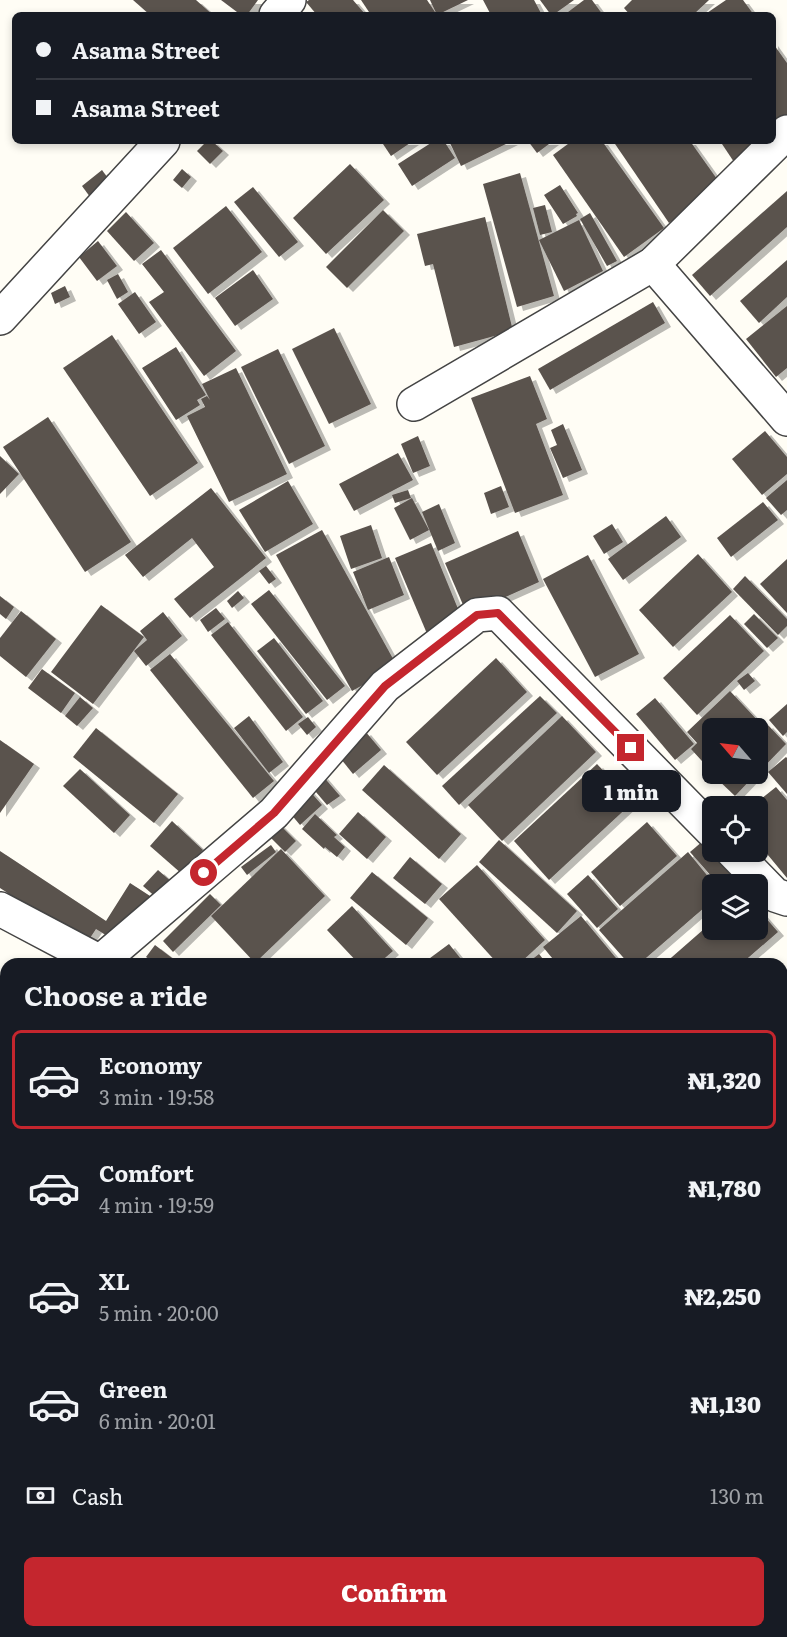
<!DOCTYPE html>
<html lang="en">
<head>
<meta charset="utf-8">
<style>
	body { margin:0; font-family:Literata,serif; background:#242831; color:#f1f3f6; height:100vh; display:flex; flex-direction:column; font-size:22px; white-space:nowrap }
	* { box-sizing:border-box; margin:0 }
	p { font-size:20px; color:#9ea1a6 }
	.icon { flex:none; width:33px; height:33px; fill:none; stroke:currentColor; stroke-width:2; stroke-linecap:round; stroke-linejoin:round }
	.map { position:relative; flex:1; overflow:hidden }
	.side { position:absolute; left:0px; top:958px; width:788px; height:680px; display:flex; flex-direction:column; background:#171b24; border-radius:18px 18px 0 0; box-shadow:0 3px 9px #0003 }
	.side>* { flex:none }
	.hud { position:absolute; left:12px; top:12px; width:764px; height:132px; border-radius:9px; box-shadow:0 3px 9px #0003; display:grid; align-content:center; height:132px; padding:0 24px; background:#171b24 }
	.needle { width:39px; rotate:298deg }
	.controls { position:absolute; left:702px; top:718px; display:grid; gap:12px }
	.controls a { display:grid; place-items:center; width:66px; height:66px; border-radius:9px; background:#171b24; box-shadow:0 3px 9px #0003; font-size:30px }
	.end { position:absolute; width:27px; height:27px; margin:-14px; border:8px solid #c4262e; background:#fff; box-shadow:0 0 0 3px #fff }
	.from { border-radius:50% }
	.bubble { position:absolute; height:42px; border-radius:9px; background:#171b24; box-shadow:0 3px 9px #0003; font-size:20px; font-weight:800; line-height:42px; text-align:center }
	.hud b { display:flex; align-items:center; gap:21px; height:57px; font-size:22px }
	.hud b+b { border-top:2px solid #363941 }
	.hud i { width:15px; height:15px; background:#f1f3f6 }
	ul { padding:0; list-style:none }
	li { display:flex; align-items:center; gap:18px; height:99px; margin:0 12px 9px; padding:0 12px; border:3px solid transparent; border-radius:9px }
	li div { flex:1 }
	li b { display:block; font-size:22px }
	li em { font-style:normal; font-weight:800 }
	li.on { border-color:#c4262e }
	li>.icon { width:54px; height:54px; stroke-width:1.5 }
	h2 { padding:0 24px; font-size:27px; line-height:72px }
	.pay { display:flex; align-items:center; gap:15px; height:66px; padding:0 24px; font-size:22px }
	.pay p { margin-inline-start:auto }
	.cta { display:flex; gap:12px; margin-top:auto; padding:12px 24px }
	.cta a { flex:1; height:69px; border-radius:9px; background:#c4262e; color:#fff; font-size:24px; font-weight:800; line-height:69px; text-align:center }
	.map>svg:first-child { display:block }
	.building { fill:#5a524d; filter:url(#shadow) }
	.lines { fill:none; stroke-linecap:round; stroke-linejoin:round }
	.minor-casing { stroke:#444; stroke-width:36 }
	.minor { stroke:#fff; stroke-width:33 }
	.route { stroke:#c4262e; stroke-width:8 }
</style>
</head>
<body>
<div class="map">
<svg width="787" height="1637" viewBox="0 0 787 1637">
	<defs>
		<filter id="shadow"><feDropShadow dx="6" dy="4" stdDeviation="0" flood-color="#0004"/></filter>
	</defs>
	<rect width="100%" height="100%" fill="#fffdf5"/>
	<g class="building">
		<path d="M133 0H196L213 15H150Z"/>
		<path d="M221 0H258L247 15H241Z"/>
		<path d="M309 0H353L365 14 364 15H317L306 2Z"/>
		<path d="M361 0H427L437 15H371Z"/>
		<path d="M430 0H468L437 15Z"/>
		<path d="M483 0H534L542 15H491Z"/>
		<path d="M540 0H574L553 15H551Z"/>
		<path d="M584 0H592L603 15H564Z"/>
		<path d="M632 0H709L693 15H630L624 8Z"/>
		<path d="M726 0H743L754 15H704Z"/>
		<path d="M772 42 787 63V118L776 126 772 121Z"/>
		<path d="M207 141H212L223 151 210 164 197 151Z"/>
		<path d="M381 141H413L391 156Z"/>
		<path d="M434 141H444L455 158 412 186 398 164Z"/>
		<path d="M449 141H512L461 166Z"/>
		<path d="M528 141H553L537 153Z"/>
		<path d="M572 141H602L664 228 624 257 553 155Z"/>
		<path d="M613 141H690L722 186 669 223Z"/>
		<path d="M720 141H772L736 165Z"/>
		<path d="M350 164 384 200 326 254 293 218Z"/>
		<path d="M182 169 191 177 182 188 173 180Z"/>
		<path d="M102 170 113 185 93 201 82 186Z"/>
		<path d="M520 173 554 296 517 307 483 184Z"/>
		<path d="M560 185 578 213 576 214 577 216 563 224 544 195Z"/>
		<path d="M253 187 298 242 279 257 234 202Z"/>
		<path d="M787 191V227L710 296 692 275Z"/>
		<path d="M545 205 552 232 540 235 533 208Z"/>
		<path d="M226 206 262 252 208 294 173 248Z"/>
		<path d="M383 210 404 231 347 288 326 267Z"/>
		<path d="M126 212 154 243 134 261 107 231Z"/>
		<path d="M590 213 617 261 607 266 580 219Z"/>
		<path d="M485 217 513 331 454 347 433 264 425 266 417 234Z"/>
		<path d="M579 220 603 271 564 291 539 240Z"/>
		<path d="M98 241 117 266 97 281 79 257Z"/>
		<path d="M161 250 236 351 204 376 149 302 164 292 142 264Z"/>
		<path d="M787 260V297L759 323 740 301Z"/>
		<path d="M253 270 273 299 235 326 215 298Z"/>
		<path d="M118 274 128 292 117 299 107 280Z"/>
		<path d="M65 286 70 297 55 304 51 293Z"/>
		<path d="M135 292 156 322 139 334 118 304Z"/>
		<path d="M653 302 665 323 550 390 538 369Z"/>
		<path d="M787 306V368L776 377 746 339Z"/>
		<path d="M334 328 371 404 329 424 292 349Z"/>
		<path d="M112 335 198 463 150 496 63 368Z"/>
		<path d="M176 347 206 395 197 400 200 405 176 420 142 368Z"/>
		<path d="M278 349 325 446 289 464 241 367Z"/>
		<path d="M236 368 287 474 229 502 187 416 205 407 201 399 207 396 210 400 202 384Z"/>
		<path d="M530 376 547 419 536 424 563 495 515 513 471 398Z"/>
		<path d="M48 417 131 542 85 572 3 447Z"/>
		<path d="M563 424 582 470 563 478 550 448 557 445 551 430Z"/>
		<path d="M765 431 787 457V474L762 495 732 459Z"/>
		<path d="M418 436 430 466 413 473 401 444Z"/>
		<path d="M398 453 413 480 354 511 339 484Z"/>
		<path d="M0 456 19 474 0 494Z"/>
		<path d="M787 480V510L781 515 766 498Z"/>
		<path d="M288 481 313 524 265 552 239 510Z"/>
		<path d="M501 486 509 507 491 514 484 493Z"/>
		<path d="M211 488 266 558 190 618 174 599 214 567 192 538 143 577 125 555Z"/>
		<path d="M408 490 411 498 395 503 392 495Z"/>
		<path d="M412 498 429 530 410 540 394 508Z"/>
		<path d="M763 502 778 520 731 557 717 538Z"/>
		<path d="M439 504 455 543 438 551 422 512Z"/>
		<path d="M666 516 681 537 623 580 608 559Z"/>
		<path d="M612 524 623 542 604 554 593 536Z"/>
		<path d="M371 525 382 558 351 569 340 536Z"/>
		<path d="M322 530 397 666 352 691 276 555Z"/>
		<path d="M518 531 539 582 467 614 445 563Z"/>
		<path d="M431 543 463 621 428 636 395 558Z"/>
		<path d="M698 554 732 592 673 647 639 610Z"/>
		<path d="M588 555 639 654 595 677 543 579Z"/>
		<path d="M389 557 404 595 368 610 353 572Z"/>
		<path d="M787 559V613L760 584Z"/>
		<path d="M266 566 276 579 269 584 259 571Z"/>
		<path d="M745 576 787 619V626L778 635 733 589Z"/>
		<path d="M269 590 345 686 327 700 251 604Z"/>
		<path d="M238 591 244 598 232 608 227 601Z"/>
		<path d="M0 596 14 607 6 619 0 614Z"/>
		<path d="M101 605 144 637 93 704 51 672Z"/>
		<path d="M216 608 225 619 208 632 200 620Z"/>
		<path d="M21 611 56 639 26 677 0 656V638Z"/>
		<path d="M163 612 182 636 146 666 134 651 147 640 140 631Z"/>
		<path d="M754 614 778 638 767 648 744 624Z"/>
		<path d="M730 615 764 651 697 715 663 678Z"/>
		<path d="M228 622 303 717 286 731 211 635Z"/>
		<path d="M274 638 323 701 306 714 257 651Z"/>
		<path d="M170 654 274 781 253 798 150 670Z"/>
		<path d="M496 658 527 692 437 775 406 742Z"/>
		<path d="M42 669 75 693 61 713 28 688Z"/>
		<path d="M748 673 755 681 744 690 737 681Z"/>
		<path d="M730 691 761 724 756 729H712V772L691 749 697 743 687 732Z"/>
		<path d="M540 696 557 713 459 805 442 786Z"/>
		<path d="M80 697 93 708 77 726 65 716Z"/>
		<path d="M655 698 694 744 675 760 636 714Z"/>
		<path d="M787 704V732L783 736 769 720Z"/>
		<path d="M249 716 283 762 269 773 234 728Z"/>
		<path d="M562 716 596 752 502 841 468 805Z"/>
		<path d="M308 717 316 727 307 735 298 724Z"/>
		<path d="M767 724 786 744 758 773V733Z"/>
		<path d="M96 728 178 794 154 823 73 757Z"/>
		<path d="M365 731 381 750 353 774 337 754Z"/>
		<path d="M0 740 34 764 0 813Z"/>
		<path d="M786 757 787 758V794L768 772Z"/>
		<path d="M597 764 633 802 549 880 514 841Z"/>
		<path d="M384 765 461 834 439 859 362 790Z"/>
		<path d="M80 769 130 815 114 833 63 786Z"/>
		<path d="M718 774H756L735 796 715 777Z"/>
		<path d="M322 775 340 796 327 805 310 785Z"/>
		<path d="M776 787 787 800V878L758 843V807H751Z"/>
		<path d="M307 788 322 805 300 825 285 807Z"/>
		<path d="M358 812 386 837 367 859 339 834Z"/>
		<path d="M315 814 337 835 334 837 345 847 337 857 325 847 324 849 302 829Z"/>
		<path d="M274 819 296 841 285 852 263 830Z"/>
		<path d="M172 821 203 850 182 874 150 846Z"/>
		<path d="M647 822 677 856 620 906 591 872Z"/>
		<path d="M499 840 577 911 557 933 479 862Z"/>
		<path d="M703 841 735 877 725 885H719L690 852Z"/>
		<path d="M271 845 276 852 247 875 241 867Z"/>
		<path d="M281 849 325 896 255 963 211 916Z"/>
		<path d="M0 851 106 921 130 883 150 896 119 943 96 929 86 944 0 888Z"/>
		<path d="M688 852 715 885H712V901L639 964H629L599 930Z"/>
		<path d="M410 857 442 884 425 904 393 878Z"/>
		<path d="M477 865 545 940 519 964H498L439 899Z"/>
		<path d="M158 870 173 883 158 899 143 886Z"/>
		<path d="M372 872 428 918 406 945 350 898Z"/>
		<path d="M588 875 618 909 597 928 567 894Z"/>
		<path d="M210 894 221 905 173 952 163 941Z"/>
		<path d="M352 906 393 951 378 964H359L327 930Z"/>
		<path d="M758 909 778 932 741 964H664L712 922V930H758Z"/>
		<path d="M581 916 621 964H557L543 947Z"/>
		<path d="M449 944 465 964H422Z"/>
		<path d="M155 945 176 961 173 964H156L146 957Z"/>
		<path d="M539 954 547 964H526Z"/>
		<path d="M787 986V1022L782 1012V989Z"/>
		<path d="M0 1014 6 1018V1063L0 1059Z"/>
		<path d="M782 1039 787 1049V1083L782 1086Z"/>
		<path d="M6 1074V1166L0 1175V1083Z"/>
		<path d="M787 1088V1147L783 1150 782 1147V1091Z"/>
		<path d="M0 1278 6 1282V1378L0 1373Z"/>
		<path d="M787 1368V1391L782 1385V1373Z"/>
		<path d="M782 1501 787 1507V1535L782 1541Z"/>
		<path d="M6 1509V1556L0 1552V1518Z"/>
		<path d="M0 1603 6 1607V1623L3 1628 0 1626Z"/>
		<path d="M40 1632H66L62 1637H36Z"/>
		<path d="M115 1632H143L139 1637H111Z"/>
		<path d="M165 1632H248L257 1637H162Z"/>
		<path d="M262 1632H313L310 1637H270Z"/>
		<path d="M462 1632H558L554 1637H458Z"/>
		<path d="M601 1632H643L640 1637H608Z"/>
		<path d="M711 1632H763L758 1637H716Z"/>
	</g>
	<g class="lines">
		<g class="minor-casing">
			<g id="minor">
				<path d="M276 15 289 0"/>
				<path d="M653 264 787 419"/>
				<path d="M0 318 163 141"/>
				<path d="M414 404 653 264 787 132"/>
				<path d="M733 852 775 895 787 899"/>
				<path d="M0 909 104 964"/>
				<path d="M100 962 274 813 385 686 477 615 498 613 712 831"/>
				<path d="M782 1464 787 1469"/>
				<path d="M1 1470 6 1464"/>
				<path d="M401 1637 405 1632"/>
			</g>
		</g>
		<use href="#minor" class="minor"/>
	</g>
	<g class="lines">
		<path class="route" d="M204 873 274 813 385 686 477 615 498 613 631 748"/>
	</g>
</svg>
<div class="controls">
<a><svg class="needle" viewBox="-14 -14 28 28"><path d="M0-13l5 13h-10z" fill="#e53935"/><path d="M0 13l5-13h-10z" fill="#9ea1a6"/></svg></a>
<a><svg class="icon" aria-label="locate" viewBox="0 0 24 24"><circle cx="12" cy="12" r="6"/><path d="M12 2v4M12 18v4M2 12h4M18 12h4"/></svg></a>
<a><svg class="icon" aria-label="layers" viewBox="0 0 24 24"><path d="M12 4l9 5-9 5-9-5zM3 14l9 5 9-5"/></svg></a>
</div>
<i class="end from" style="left:204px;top:873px"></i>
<i class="end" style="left:631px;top:748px"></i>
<div class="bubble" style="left:582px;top:770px;width:99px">1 min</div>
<div class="hud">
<b><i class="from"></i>Asama Street</b>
<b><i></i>Asama Street</b>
</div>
<section class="side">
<h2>Choose a ride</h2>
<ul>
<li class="on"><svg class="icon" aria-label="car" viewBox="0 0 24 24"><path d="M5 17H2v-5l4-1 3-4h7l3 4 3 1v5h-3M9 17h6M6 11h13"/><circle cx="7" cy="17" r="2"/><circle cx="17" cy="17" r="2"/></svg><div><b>Economy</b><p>3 min · 19:58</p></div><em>₦1,320</em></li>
<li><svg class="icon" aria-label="car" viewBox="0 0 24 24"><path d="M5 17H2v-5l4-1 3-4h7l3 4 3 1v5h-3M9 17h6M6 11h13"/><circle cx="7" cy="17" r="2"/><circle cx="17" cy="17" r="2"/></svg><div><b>Comfort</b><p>4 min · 19:59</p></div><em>₦1,780</em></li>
<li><svg class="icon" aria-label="car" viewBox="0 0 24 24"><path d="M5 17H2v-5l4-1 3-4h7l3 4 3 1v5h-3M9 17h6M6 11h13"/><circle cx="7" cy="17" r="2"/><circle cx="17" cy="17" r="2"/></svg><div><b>XL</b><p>5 min · 20:00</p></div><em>₦2,250</em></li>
<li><svg class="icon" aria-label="car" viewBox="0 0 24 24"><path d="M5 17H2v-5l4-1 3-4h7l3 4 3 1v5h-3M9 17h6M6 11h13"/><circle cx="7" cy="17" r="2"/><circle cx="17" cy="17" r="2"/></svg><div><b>Green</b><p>6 min · 20:01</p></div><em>₦1,130</em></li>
</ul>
<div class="pay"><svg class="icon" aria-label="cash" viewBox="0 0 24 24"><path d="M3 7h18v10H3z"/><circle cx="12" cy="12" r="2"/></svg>Cash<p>130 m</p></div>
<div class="cta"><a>Confirm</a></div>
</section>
</div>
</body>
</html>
